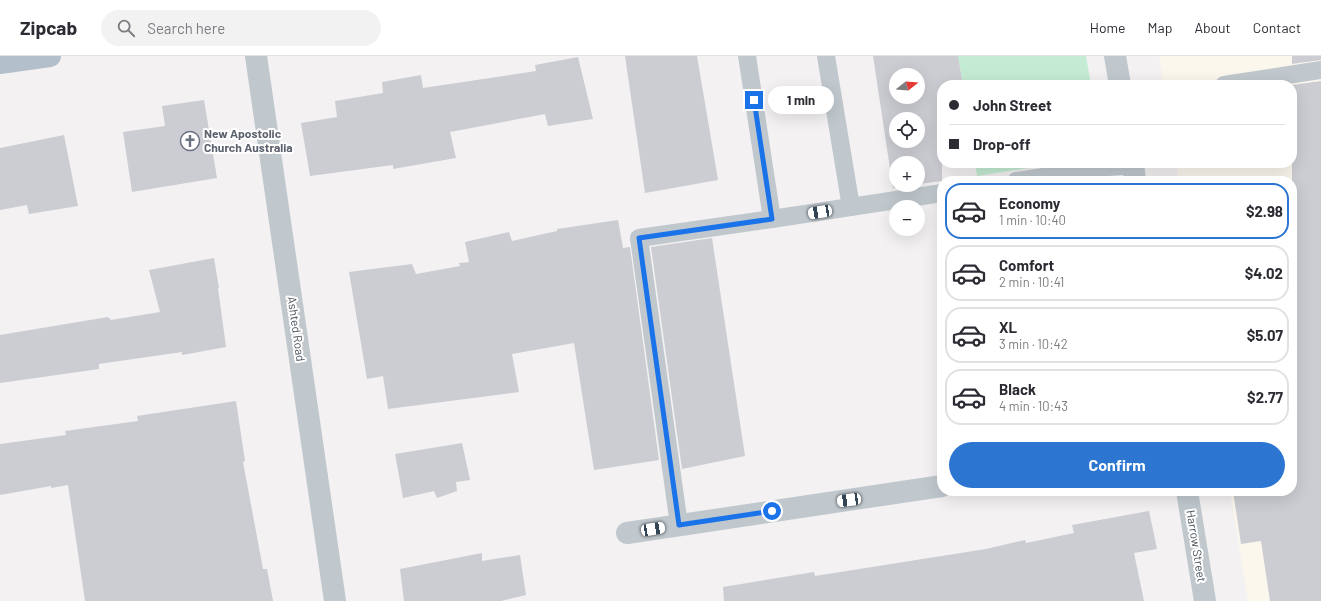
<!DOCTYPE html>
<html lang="en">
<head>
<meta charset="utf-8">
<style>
	body { margin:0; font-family:Barlow,sans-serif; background:#f2f2f3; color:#2b2b33; height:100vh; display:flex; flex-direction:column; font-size:15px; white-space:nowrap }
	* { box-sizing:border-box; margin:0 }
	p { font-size:13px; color:#7c7c81 }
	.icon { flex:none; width:22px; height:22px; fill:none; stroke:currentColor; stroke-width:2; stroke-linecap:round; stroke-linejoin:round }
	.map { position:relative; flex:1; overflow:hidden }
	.panel { position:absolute; left:937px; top:120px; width:360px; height:320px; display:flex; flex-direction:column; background:#fff; border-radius:16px; box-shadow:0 4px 16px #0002 }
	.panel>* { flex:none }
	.top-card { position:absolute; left:937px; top:24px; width:360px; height:88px; border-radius:16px; box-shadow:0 4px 16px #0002; display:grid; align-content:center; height:88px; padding:0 12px; background:#fff }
	.needle { width:26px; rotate:73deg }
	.fabs { position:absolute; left:889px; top:12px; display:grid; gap:8px }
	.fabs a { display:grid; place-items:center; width:36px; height:36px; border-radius:50%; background:#fff; box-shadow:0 4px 16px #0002; font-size:20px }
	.end { position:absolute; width:18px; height:18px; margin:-9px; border:5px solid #1a73e8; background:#fff; box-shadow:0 0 0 2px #fff }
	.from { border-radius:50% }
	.bubble { position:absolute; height:28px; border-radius:14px; background:#fff; box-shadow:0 4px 16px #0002; font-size:13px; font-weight:700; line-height:28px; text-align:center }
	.car { position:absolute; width:12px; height:24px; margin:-12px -6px; border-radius:5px; box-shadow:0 0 3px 1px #0007; background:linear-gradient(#fff 24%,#345 0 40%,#fff 0 76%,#345 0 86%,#fff 0) }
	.top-card b { display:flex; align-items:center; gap:14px; height:38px; font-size:15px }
	.top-card b+b { border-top:1px solid #e1e1e2 }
	.top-card i { width:10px; height:10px; background:#2b2b33 }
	ul { padding:7px 0 0; list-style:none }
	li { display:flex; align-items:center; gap:12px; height:56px; margin:0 8px 6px; padding:0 4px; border:2px solid #e1e1e2; border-radius:16px }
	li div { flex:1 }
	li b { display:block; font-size:15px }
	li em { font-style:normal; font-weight:700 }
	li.current { border-color:#2c76d2 }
	li>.icon { width:36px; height:36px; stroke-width:1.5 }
	.primary-button { display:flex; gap:8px; margin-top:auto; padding:8px 12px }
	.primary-button a { flex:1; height:46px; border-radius:24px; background:#2c76d2; color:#fff; font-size:16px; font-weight:700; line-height:46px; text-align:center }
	header { display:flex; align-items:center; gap:24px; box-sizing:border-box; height:56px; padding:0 20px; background:#fff; border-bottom:1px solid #e1e1e2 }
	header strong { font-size:19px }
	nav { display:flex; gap:22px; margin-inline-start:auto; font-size:14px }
	.search { width:280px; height:36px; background:#f2f2f3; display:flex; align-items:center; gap:10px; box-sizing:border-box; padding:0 14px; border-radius:22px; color:#7c7c81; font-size:15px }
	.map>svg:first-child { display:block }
	.commercial { fill:#fbf7ed }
	.green { fill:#c4ebd3 }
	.building { fill:#cbcdd3; fill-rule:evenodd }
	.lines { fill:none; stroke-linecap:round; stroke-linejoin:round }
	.service { stroke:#c0c8ce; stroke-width:18 }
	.minor { stroke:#c0c8ce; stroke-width:22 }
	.primary { stroke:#b3c0cc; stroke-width:22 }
	.route { stroke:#1a73e8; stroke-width:5 }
	.labels { text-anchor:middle; stroke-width:4; stroke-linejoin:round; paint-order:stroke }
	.worship-label { font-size:12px; font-weight:bold; fill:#5b616d; stroke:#fff; text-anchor:start }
	.street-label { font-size:12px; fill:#4a545c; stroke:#fff }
</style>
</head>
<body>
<header>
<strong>Zipcab</strong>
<div class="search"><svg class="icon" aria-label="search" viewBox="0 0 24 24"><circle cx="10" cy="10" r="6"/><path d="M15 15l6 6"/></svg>Search here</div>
<nav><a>Home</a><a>Map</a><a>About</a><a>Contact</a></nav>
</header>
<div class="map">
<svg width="1321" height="545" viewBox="0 0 1321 545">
	<rect width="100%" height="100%" fill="#f3f1f1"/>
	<path class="commercial" d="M1159 0H1321V545H1248L1230 435H1292V125H1179L1176 107H1292V29H1163Z"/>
	<g class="green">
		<path d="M958 0H1086L1091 29H963Z"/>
		<path d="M975 107H1060L977 120Z"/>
	</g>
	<g class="building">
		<path d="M625 0H697L718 124 645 137Z"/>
		<path d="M873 0H958L963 29H942V125L918 128V107H896V129H913L893 132ZM896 19H918V41H896ZM896 63H918V85H896Z"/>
		<path d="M1292 0H1321V4L1292 8Z"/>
		<path d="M578 1 593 63 548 70 545 58 450 76 456 102 393 113V109L310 120 301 67 337 61 335 45 383 37 382 26 421 19 423 32 536 15 535 9Z"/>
		<path d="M1321 25V545H1270L1261 485 1241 488 1233 435H1292V29Z"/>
		<path d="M204 44 217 122 132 136 123 76 165 70 162 50Z"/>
		<path d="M64 79 78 150 29 158 27 149 0 154V92Z"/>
		<path d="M618 164 623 192 630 191 659 404 594 414 574 287 512 298 519 336 388 353 383 320 367 323 349 216 412 208 416 218 460 210 459 207 469 206 465 186 509 176 512 185 557 175V173Z"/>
		<path d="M712 182 745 400 682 413 651 191Z"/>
		<path d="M214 202 219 232H218L226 291 182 299V296L99 308V313L0 327V279L108 261 111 264 160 256 149 214Z"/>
		<path d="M236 345 245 405 243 406 263 513H267L273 545H85L68 429 51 432V430L0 439V388L66 379 65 375 138 365 137 360Z"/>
		<path d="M462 387 470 424 456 426 457 435 437 442 434 435 403 442 395 398Z"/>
		<path d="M1149 455 1157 493 1134 497 1144 545H724L723 531 814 516 815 520 986 493 1025 484 1026 487 1074 477 1072 469Z"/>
		<path d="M482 497V505L520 499 526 539 501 545H404L400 513Z"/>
	</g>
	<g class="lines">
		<g class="service">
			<path d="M747 0 772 163"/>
			<path d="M826 0 851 151"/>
			<path d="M1224 29 1321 14"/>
			<path d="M1016 125 1108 111 1133 109"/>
			<path d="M679 469 639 182 772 163 942 137"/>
		</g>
		<g class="minor">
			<path d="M256 0 335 545"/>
			<path d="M1115 0 1120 29"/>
			<path d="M1133 107 1135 125"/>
			<path d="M1187 435 1205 545"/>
			<path d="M627 477 942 430"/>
		</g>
		<path class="primary" d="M0 7 50 0"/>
	</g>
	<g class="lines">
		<path class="route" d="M754 44 772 163 639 182 679 469 772 455"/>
	</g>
	<defs>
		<g id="church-ring" transform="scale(1)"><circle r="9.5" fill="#fff" stroke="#6b7280" stroke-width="1.5"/><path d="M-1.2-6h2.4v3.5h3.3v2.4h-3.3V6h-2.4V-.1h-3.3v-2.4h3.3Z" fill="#6b7280"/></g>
	</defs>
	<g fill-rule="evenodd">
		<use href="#church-ring" x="190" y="85"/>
	</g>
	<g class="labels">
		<g class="worship-label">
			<text x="204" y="82">New Apostolic<tspan x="204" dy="14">Church Australia</tspan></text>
		</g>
		<g class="street-label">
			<text transform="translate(296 273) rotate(82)" y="4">Ashted Road</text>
			<text transform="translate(1196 490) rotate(81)" y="4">Harrow Street</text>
		</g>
	</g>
</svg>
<div class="fabs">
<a><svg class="needle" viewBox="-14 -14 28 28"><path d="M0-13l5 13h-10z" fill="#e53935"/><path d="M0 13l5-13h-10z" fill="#7c7c81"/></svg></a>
<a><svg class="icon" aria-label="locate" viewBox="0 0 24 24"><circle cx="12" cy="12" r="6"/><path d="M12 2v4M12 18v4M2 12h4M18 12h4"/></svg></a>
<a>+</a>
<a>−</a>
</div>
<i class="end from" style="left:772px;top:455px"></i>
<i class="end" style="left:754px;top:44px"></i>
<div class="bubble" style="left:768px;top:30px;width:66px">1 min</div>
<i class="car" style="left:820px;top:156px;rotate:261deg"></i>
<i class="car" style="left:849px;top:444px;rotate:262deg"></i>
<i class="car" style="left:653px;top:473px;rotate:81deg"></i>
<div class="top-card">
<b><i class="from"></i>John Street</b>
<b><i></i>Drop-off</b>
</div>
<section class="panel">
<ul>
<li class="current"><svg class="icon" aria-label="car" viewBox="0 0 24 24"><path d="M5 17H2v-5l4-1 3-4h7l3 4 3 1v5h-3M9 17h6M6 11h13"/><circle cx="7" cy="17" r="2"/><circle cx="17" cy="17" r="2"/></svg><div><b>Economy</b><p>1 min · 10:40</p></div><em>$2.98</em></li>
<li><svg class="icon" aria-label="car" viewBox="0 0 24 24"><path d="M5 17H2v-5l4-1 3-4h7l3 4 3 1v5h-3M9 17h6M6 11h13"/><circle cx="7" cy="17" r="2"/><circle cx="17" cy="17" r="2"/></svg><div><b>Comfort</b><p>2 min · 10:41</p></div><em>$4.02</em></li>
<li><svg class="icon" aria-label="car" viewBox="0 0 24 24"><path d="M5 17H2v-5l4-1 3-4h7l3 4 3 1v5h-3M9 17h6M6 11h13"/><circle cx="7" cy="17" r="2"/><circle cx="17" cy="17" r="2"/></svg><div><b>XL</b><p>3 min · 10:42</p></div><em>$5.07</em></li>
<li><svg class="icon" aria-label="car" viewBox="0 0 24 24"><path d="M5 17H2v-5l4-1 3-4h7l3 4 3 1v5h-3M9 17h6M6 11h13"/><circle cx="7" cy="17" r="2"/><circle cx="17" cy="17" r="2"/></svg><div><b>Black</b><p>4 min · 10:43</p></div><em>$2.77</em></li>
</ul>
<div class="primary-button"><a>Confirm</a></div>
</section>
</div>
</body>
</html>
